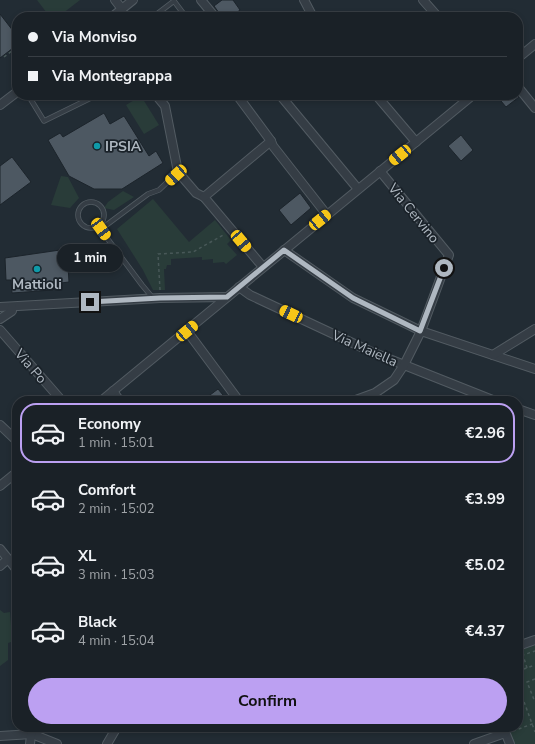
<!DOCTYPE html>
<html lang="en">
<head>
<meta charset="utf-8">
<style>
	body { margin:0; font-family:"Nunito Sans",sans-serif; background:#23292f; color:#f1f3f6; height:100vh; display:flex; flex-direction:column; font-size:15px; white-space:nowrap }
	* { box-sizing:border-box; margin:0 }
	p { font-size:13px; color:#9fa3a7 }
	.icon { flex:none; width:22px; height:22px; fill:none; stroke:currentColor; stroke-width:2; stroke-linecap:round; stroke-linejoin:round }
	.map { position:relative; flex:1; overflow:hidden }
	.panel { position:absolute; left:12px; top:396px; width:511px; height:336px; display:flex; flex-direction:column; background:#1a2127; border-radius:16px; box-shadow:0 2px 6px #0003,0 0 0 1px #383e44 }
	.panel>* { flex:none }
	.top-card { position:absolute; left:12px; top:12px; width:511px; height:88px; border-radius:16px; box-shadow:0 2px 6px #0003,0 0 0 1px #383e44; display:grid; align-content:center; height:88px; padding:0 16px; background:#1a2127 }
	.end { position:absolute; width:18px; height:18px; margin:-9px; border:5px solid #afb8c1; background:#111; box-shadow:0 0 0 2px #111 }
	.from { border-radius:50% }
	.bubble { position:absolute; height:28px; border-radius:14px; background:#1a2127; box-shadow:0 2px 6px #0003,0 0 0 1px #383e44; font-size:13px; font-weight:700; line-height:28px; text-align:center }
	.car { position:absolute; width:12px; height:24px; margin:-12px -6px; border-radius:5px; box-shadow:0 0 3px 1px #0007; background:linear-gradient(#f5c518 24%,#345 0 40%,#f5c518 0 76%,#345 0 86%,#f5c518 0) }
	.top-card b { display:flex; align-items:center; gap:14px; height:38px; font-size:15px }
	.top-card b+b { border-top:1px solid #383e44 }
	.top-card i { width:10px; height:10px; background:#f1f3f6 }
	ul { padding:7px 0 0; list-style:none }
	li { display:flex; align-items:center; gap:12px; height:60px; margin:0 8px 6px; padding:0 8px; border:2px solid transparent; border-radius:16px }
	li div { flex:1 }
	li b { display:block; font-size:15px }
	li em { font-style:normal; font-weight:700 }
	li.current { border-color:#bca0f2 }
	li>.icon { width:36px; height:36px; stroke-width:1.5 }
	.cta { display:flex; gap:8px; margin-top:auto; padding:8px 16px }
	.cta a { flex:1; height:46px; border-radius:24px; background:#bca0f2; color:#111; font-size:16px; font-weight:700; line-height:46px; text-align:center }
	.map>svg:first-child { display:block }
	.green { fill:#293c39 }
	.building { fill:#4d5862; stroke:#1c242b }
	.lines { fill:none; stroke-linecap:round; stroke-linejoin:round }
	.lane-casing { stroke:#525b62; stroke-width:5.5 }
	.street-casing { stroke:#525b62; stroke-width:10 }
	.path { stroke:#485858; stroke-width:1.5; stroke-dasharray:3 3; stroke-linecap:butt }
	.lane { stroke:#353d45; stroke-width:4 }
	.street { stroke:#353d45; stroke-width:8 }
	.route { stroke:#afb8c1; stroke-width:5 }
	.culture-dot { fill:#0f9aa8; stroke:#1a2229; stroke-width:1.5 }
	.labels { text-anchor:middle; stroke-width:3.5; stroke-linejoin:round; paint-order:stroke }
	.poi-label { font-size:14px; font-weight:bold; fill:#afb8c1; stroke:#1a2229; text-anchor:start }
	.street-label { font-size:14px; fill:#afb8c1; stroke:#1a2229 }
</style>
</head>
<body>
<div class="map">
<svg width="535" height="744" viewBox="0 0 535 744">
	<rect width="100%" height="100%" fill="#222c34"/>
	<g class="green">
		<path d="M37 0H80L58 17H50Z"/>
		<path d="M141 96 159 125 144 134 126 105Z"/>
		<path d="M61 176 68 177 79 198 70 208 51 205Z"/>
		<path d="M123 191 134 197 114 210 104 208 108 202Z"/>
		<path d="M153 199 189 242 215 220 231 240 227 244 237 255 226 264 224 262 213 263V259L202 260V257L171 259V265H167L166 269H164L165 290H153L143 270 117 229Z"/>
		<path d="M0 610 4 613 10 612 11 625H17V640L8 643V660L0 666Z"/>
		<path d="M535 645V744H511L505 727H518V651Z"/>
	</g>
	<g class="building">
		<path d="M222 0H233L240 10 231 17H222L214 6Z"/>
		<path d="M0 14 17 36V45L0 58Z"/>
		<path d="M496 95H517L519 97 506 107Z"/>
		<path d="M104 113 110 124 124 116 149 156 156 151 163 163 122 189H94L69 176 48 140 60 133 63 137Z"/>
		<path d="M461 135 473 150 461 161 448 146Z"/>
		<path d="M12 157 31 182 0 205V166Z"/>
		<path d="M300 193 311 208 291 225 279 210Z"/>
		<path d="M67 249 69 282 53 284V290L12 293 11 280H6L5 258Z"/>
		<path d="M218 389 228 401H202Z"/>
	</g>
	<g class="lines">
		<g class="lane-casing">
			<g id="lane">
				<path d="M153 17 174 1 183 13 178 17"/>
				<path d="M28 95 44 121 97 95"/>
				<circle cx="91" cy="215" r="13"/>
				<path d="M98 226 142 285 152 297"/>
				<path d="M101 229 148 194 159 190 178 172"/>
			</g>
		</g>
		<g class="street-casing">
			<g id="street">
				<path d="M115 0 122 9"/>
				<path d="M201 0 215 17"/>
				<path d="M304 0 313 17"/>
				<path d="M423 0 438 17"/>
				<path d="M112 17 133 0"/>
				<path d="M518 58 535 44"/>
				<path d="M518 87 535 108"/>
				<path d="M156 95 165 106 178 172 196 193 204 197"/>
				<path d="M237 95 271 141 273 146 327 215"/>
				<path d="M280 95 358 189"/>
				<path d="M376 95 416 142"/>
				<path d="M0 105 17 92"/>
				<path d="M204 197 263 267"/>
				<path d="M204 197 271 141"/>
				<path d="M284 250 353 298 421 331 535 369"/>
				<path d="M239 287 250 295 374 353 495 401"/>
				<path d="M0 307 160 298 227 297"/>
				<path d="M0 319 12 311V307"/>
				<path d="M0 330 62 401"/>
				<path d="M187 331 239 401"/>
				<path d="M493 355 535 329"/>
				<path d="M113 391 120 401"/>
				<path d="M101 401 473 95"/>
				<path d="M353 401 375 393 394 380 404 365 421 331 449 255 380 171"/>
				<path d="M518 409 535 415"/>
				<path d="M0 425 17 441"/>
				<path d="M0 486 17 472"/>
				<path d="M0 549 17 570"/>
				<path d="M0 566 8 559"/>
				<path d="M518 646 535 640"/>
				<path d="M503 727 510 744"/>
				<path d="M0 736 32 734 57 744"/>
				<path d="M30 744 32 727"/>
				<path d="M107 744 117 727"/>
				<path d="M474 744 505 733"/>
			</g>
		</g>
		<g class="path">
			<path d="M4 57 17 47"/>
			<path d="M160 290 158 254 193 252 225 234"/>
			<path d="M527 668 523 655 535 651"/>
			<path d="M518 671 535 665"/>
			<path d="M535 679 527 682 535 702"/>
			<path d="M518 685 535 732"/>
			<path d="M513 731 535 723"/>
		</g>
		<use href="#lane" class="lane"/>
		<use href="#street" class="street"/>
	</g>
	<g class="lines">
		<path class="route" d="M90 302 160 298 227 297 284 250 353 298 420 331 444 268"/>
	</g>
	<g class="culture-dot">
		<circle cx="97" cy="146" r="4"/>
		<circle cx="37" cy="269" r="4"/>
	</g>
	<g class="labels">
		<g class="poi-label">
			<text x="105" y="151">IPSIA</text>
			<text x="37" y="289" text-anchor="middle">Mattioli</text>
		</g>
		<g class="street-label">
			<text transform="translate(414 213) rotate(51)" y="5">Via Cervino</text>
			<text transform="translate(365 348) rotate(24)" y="5">Via Maiella</text>
			<text transform="translate(31 366) rotate(49)" y="5">Via Po</text>
		</g>
	</g>
</svg>
<i class="end from" style="left:444px;top:268px"></i>
<i class="end" style="left:90px;top:302px"></i>
<div class="bubble" style="left:57px;top:244px;width:66px">1 min</div>
<i class="car" style="left:400px;top:155px;rotate:231deg"></i>
<i class="car" style="left:176px;top:175px;rotate:228deg"></i>
<i class="car" style="left:320px;top:220px;rotate:51deg"></i>
<i class="car" style="left:101px;top:229px;rotate:144deg"></i>
<i class="car" style="left:241px;top:241px;rotate:140deg"></i>
<i class="car" style="left:291px;top:314px;rotate:295deg"></i>
<i class="car" style="left:187px;top:331px;rotate:50deg"></i>
<div class="top-card">
<b><i class="from"></i>Via Monviso</b>
<b><i></i>Via Montegrappa</b>
</div>
<section class="panel">
<ul>
<li class="current"><svg class="icon" aria-label="car" viewBox="0 0 24 24"><path d="M5 17H2v-5l4-1 3-4h7l3 4 3 1v5h-3M9 17h6M6 11h13"/><circle cx="7" cy="17" r="2"/><circle cx="17" cy="17" r="2"/></svg><div><b>Economy</b><p>1 min · 15:01</p></div><em>€2.96</em></li>
<li><svg class="icon" aria-label="car" viewBox="0 0 24 24"><path d="M5 17H2v-5l4-1 3-4h7l3 4 3 1v5h-3M9 17h6M6 11h13"/><circle cx="7" cy="17" r="2"/><circle cx="17" cy="17" r="2"/></svg><div><b>Comfort</b><p>2 min · 15:02</p></div><em>€3.99</em></li>
<li><svg class="icon" aria-label="car" viewBox="0 0 24 24"><path d="M5 17H2v-5l4-1 3-4h7l3 4 3 1v5h-3M9 17h6M6 11h13"/><circle cx="7" cy="17" r="2"/><circle cx="17" cy="17" r="2"/></svg><div><b>XL</b><p>3 min · 15:03</p></div><em>€5.02</em></li>
<li><svg class="icon" aria-label="car" viewBox="0 0 24 24"><path d="M5 17H2v-5l4-1 3-4h7l3 4 3 1v5h-3M9 17h6M6 11h13"/><circle cx="7" cy="17" r="2"/><circle cx="17" cy="17" r="2"/></svg><div><b>Black</b><p>4 min · 15:04</p></div><em>€4.37</em></li>
</ul>
<div class="cta"><a>Confirm</a></div>
</section>
</div>
</body>
</html>
